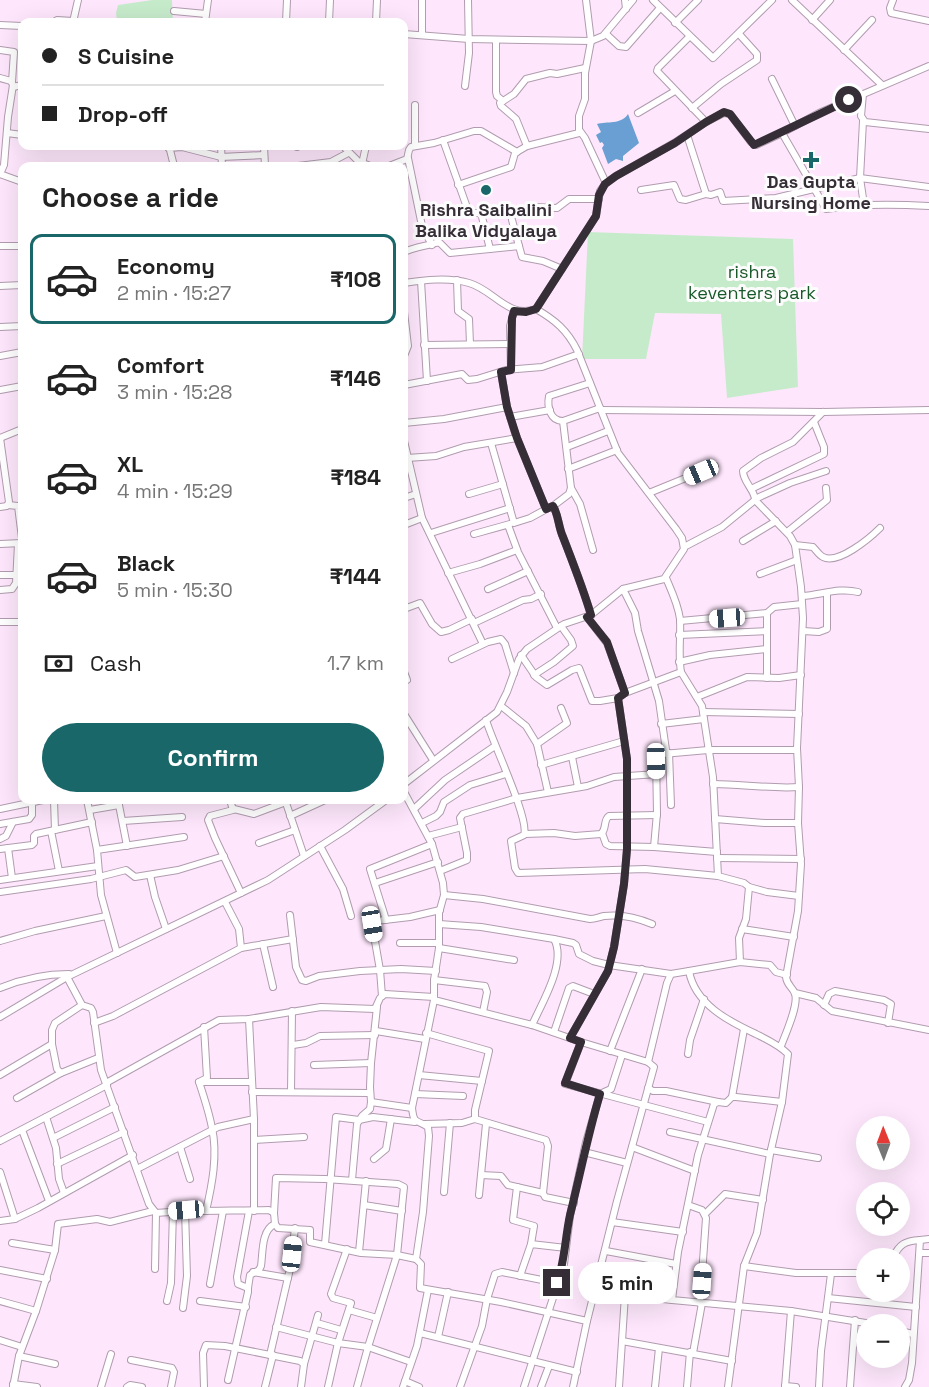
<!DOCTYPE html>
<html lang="en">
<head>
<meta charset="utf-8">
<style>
	body { margin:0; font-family:"Space Grotesk",sans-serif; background:#f2f2f2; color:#222; height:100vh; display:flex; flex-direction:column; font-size:22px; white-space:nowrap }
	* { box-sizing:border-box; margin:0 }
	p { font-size:20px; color:#767676 }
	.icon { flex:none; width:33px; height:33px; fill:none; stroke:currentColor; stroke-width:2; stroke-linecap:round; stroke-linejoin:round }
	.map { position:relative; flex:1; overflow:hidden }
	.panel { position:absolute; left:18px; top:162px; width:390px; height:642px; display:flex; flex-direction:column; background:#fff; border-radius:12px; box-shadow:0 6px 24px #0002 }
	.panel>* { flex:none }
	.banner { position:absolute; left:18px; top:18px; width:390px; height:132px; border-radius:12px; box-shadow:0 6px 24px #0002; display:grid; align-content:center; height:132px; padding:0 24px; background:#fff }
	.needle { width:39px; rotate:359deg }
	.buttons { position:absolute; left:856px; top:1116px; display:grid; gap:12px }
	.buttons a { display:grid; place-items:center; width:54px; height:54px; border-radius:50%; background:#fff; box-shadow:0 6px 24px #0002; font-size:30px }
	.end { position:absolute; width:27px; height:27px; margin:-14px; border:8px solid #362e36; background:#fff; box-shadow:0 0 0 3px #fff }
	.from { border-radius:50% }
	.bubble { position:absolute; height:42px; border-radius:21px; background:#fff; box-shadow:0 6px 24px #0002; font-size:20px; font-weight:700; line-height:42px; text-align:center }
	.car { position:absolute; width:18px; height:36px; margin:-18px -9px; border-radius:8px; box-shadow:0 0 4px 2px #0007; background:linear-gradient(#fff 24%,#345 0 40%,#fff 0 76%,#345 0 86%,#fff 0) }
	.banner b { display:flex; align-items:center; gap:21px; height:57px; font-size:22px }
	.banner b+b { border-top:2px solid #e0e0e0 }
	.banner i { width:15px; height:15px; background:#222 }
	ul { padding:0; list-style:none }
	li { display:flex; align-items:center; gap:18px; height:90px; margin:0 12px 9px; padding:0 12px; border:3px solid transparent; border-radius:12px }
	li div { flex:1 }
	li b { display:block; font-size:22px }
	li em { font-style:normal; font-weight:700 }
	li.on { border-color:#196769 }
	li>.icon { width:54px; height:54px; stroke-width:1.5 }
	h2 { padding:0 24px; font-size:27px; line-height:72px }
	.pay { display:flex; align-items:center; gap:15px; height:66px; padding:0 24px; font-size:22px }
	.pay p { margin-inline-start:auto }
	.button { display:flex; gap:12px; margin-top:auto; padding:12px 24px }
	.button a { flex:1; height:69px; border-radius:36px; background:#196769; color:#fff; font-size:24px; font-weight:700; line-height:69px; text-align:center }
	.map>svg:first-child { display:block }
	.green { fill:#c6ebcb }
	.water { fill:#699fd2 }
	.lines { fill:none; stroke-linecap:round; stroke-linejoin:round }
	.minor-casing { stroke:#b19caf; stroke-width:8 }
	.minor { stroke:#fff; stroke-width:6 }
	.route { stroke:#362e36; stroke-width:8 }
	.poi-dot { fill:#196769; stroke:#fcfcfc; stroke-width:2 }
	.labels { text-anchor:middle; stroke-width:6; stroke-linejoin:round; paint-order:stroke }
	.poi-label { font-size:18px; font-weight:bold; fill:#362e36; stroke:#fcfcfc }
	.park-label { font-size:18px; fill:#18592a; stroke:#fcfcfc }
</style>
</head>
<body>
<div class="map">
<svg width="929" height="1387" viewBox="0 0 929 1387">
	<rect width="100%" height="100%" fill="#fee7fc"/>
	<g class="green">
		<path d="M152 0H172L173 22H117L116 13 118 5Z"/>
		<path d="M588 232 793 239 798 387 727 398 721 314 655 313 646 359H582Z"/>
	</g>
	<path class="water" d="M628 114 639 143 623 156V161L616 159 608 164 602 148 604 145 602 142 600 143 596 135 601 132 597 124C607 121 621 125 628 114Z"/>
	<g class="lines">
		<g class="minor-casing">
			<g id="minor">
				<path d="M625 0 626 9"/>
				<path d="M653 0 713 58 772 0"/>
				<path d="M792 0 882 85"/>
				<path d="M893 0 890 8 891 13 929 21"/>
				<path d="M174 11 206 14"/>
				<path d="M812 20 830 0"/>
				<path d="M54 22 57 20 73 21"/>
				<path d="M73 22 78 0"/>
				<path d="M205 22 208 0"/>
				<path d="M286 22 287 0"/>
				<path d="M329 22 330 0"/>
				<path d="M376 22 377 0"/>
				<path d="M675 23 698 0"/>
				<path d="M0 25 22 26"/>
				<path d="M404 34 469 39 591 41 603 36 633 0"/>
				<path d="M606 34 619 46 626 47 660 8"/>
				<path d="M422 35V0"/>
				<path d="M689 37 658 68 657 71 706 122"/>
				<path d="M496 40V92L497 96 503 101"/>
				<path d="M0 50 14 52 12 82"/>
				<path d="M844 50 872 20"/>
				<path d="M0 78 11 81 13 85 8 117 4 165 0 174"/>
				<path d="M772 79 795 126"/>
				<path d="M465 86 469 53 468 0"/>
				<path d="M13 87 22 85"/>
				<path d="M863 94 861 116 865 122 929 129"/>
				<path d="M692 108 721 84 757 60V54L739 34"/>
				<path d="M638 113 675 91"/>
				<path d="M863 121 860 178 864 205"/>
				<path d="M580 131 585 138 606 183"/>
				<path d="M7 133 22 135"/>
				<path d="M782 133 826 209C860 203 895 204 929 206"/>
				<path d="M687 135 706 194 711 195 720 192 723 201 776 198 860 178 929 187"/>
				<path d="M443 140 469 213H481L490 249"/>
				<path d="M167 146 170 150 174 166"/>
				<path d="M221 146 222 166"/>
				<path d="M264 146 265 166"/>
				<path d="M297 146V147"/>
				<path d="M343 146 358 161 370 166"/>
				<path d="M415 146V105"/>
				<path d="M527 146 516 119 501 106 500 103 514 94 526 79 550 73 557 74 585 68"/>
				<path d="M169 148 182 147 221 157 264 155"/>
				<path d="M408 158 422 226 432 245"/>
				<path d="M362 164 366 146"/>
				<path d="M298 166 331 162 348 153"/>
				<path d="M389 166 407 159 409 150 411 147 434 143 474 131H481L517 152"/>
				<path d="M0 174 22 182"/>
				<path d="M458 185 511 167 515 153 527 146 579 133V116L585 99V73L591 41 586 0"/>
				<path d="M641 190 674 185 680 199 686 200 706 194"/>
				<path d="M535 207 557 208 569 199H599"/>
				<path d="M512 220 519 246"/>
				<path d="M0 246H22"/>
				<path d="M404 252C415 247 427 246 439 242L450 253 519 246 522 257 543 261 562 269"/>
				<path d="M457 280 458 311 469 319 470 344"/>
				<path d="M421 281 427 381"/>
				<path d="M404 283C425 280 448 277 469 283 494 290 508 319 536 309L596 216 600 191 605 184 616 176 674 143 706 122 724 113 730 114 751 142 756 145 782 133 819 113 929 66"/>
				<path d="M0 286 22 285"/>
				<path d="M404 312 408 346 404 356"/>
				<path d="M0 327 22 326"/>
				<path d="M424 345 510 344"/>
				<path d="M0 356 22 352"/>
				<path d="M511 370 510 326 514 311"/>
				<path d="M501 372 507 407 516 436 546 509"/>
				<path d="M404 385 462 374 468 380 477 379 506 370 542 367 579 354"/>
				<path d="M0 390 22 386"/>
				<path d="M601 410 823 412 929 410"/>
				<path d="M510 417 550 410"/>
				<path d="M563 421C550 421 547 407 549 396L590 383"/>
				<path d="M404 423 444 419 507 407"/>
				<path d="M0 438 9 502 7 506 0 507"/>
				<path d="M0 438 22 429"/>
				<path d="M404 441 422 518 483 644"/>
				<path d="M491 443 514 523 530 518 550 507"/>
				<path d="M567 447 608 431"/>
				<path d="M407 458 436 456 464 447 517 438"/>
				<path d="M568 469 617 450"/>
				<path d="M571 488 580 504 593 550"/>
				<path d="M751 489 824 454V447L814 422"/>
				<path d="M649 493 715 466"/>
				<path d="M469 494 503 484"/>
				<path d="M404 498 416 494"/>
				<path d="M755 499 790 483 826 471"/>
				<path d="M755 500 790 536 795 545 801 587 803 618 797 748 799 787 798 823 801 864 798 911 786 977C787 986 793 987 795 994 799 1005 785 1035 781 1046"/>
				<path d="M8 505 18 506 22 538"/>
				<path d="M404 525 422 518"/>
				<path d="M508 525 518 552 557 628"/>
				<path d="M787 532 827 500 826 488"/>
				<path d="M431 533 510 508"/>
				<path d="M474 534 510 524"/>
				<path d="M743 541 776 521"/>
				<path d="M0 544 22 543"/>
				<path d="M795 545 813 547C816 550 819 555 823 557 838 565 870 538 880 528"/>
				<path d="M684 547 722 527 755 500C755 490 743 482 743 471L761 458 793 442 823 412"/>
				<path d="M448 573 480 564 517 550"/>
				<path d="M760 574 797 560"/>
				<path d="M0 575H17"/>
				<path d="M488 589 528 571"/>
				<path d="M623 589 635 613 638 631 659 701 666 750 663 754 656 756 657 813 654 847"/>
				<path d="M0 590 12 589 16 583 18 544"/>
				<path d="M802 596C821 595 839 587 858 592"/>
				<path d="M404 609 420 603 432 624 441 632 449 630 472 619"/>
				<path d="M591 615C583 588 573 563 563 537 558 526 559 516 553 506L569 494 571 488 563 421 600 408"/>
				<path d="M587 617 607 643 625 693"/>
				<path d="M680 621 767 613"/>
				<path d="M0 622H22"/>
				<path d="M474 623 523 600 531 599 541 594"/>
				<path d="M803 631 819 632 827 629V593"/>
				<path d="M679 635 767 631"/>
				<path d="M521 655 536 677 547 685 572 670 579 668 592 701H600L618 698"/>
				<path d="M452 659 488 642 501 639 505 644 514 673"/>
				<path d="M679 662 710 655 767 649"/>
				<path d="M404 672 407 680"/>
				<path d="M681 672 702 706 713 777 718 876 744 883 749 887 746 919 739 938 740 962"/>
				<path d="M534 675 554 662 573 646 571 640 561 626"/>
				<path d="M767 678V613L774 607 802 604"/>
				<path d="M697 697 747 677 779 678 801 675"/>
				<path d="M501 706 526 726 537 744"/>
				<path d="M703 712 799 714"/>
				<path d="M404 714 433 760"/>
				<path d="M486 720C492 741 530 820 524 835L511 841 515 868 518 873 645 869 718 876"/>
				<path d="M661 724 704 719"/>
				<path d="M669 753 671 805"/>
				<path d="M663 754 708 750H797"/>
				<path d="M572 757 578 787"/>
				<path d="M541 765 624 741"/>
				<path d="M404 784 497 712 507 692 519 659 527 649 564 624 591 615 623 589 664 579 684 549 682 538 676 529 618 453 577 350C567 330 555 320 536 309"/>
				<path d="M713 784C741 784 771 789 799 787"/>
				<path d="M404 792 432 844 443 883 444 895 439 913V948L434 980V1000L532 1025 581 1042 648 1062"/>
				<path d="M548 792 537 744 567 723 561 708"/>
				<path d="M54 800 55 830"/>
				<path d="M87 800 97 850 101 895 117 953"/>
				<path d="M118 800 127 846"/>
				<path d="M230 800 233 810 210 816 208 820 215 838 241 893"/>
				<path d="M285 800 304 856"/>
				<path d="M0 809 43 800"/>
				<path d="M234 809 254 814 286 802"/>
				<path d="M414 809 445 780 495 746"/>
				<path d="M90 810 119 805"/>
				<path d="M290 816 325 800"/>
				<path d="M715 819 765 823H798"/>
				<path d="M123 821 182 817"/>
				<path d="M422 823 436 816 440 812 444 802 470 785 506 774"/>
				<path d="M0 824 29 819 32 815V803"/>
				<path d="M51 831 59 871"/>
				<path d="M602 833 606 844 610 846 654 847 717 852"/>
				<path d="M525 834 554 833 575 836 601 834C607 829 603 820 609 816L657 815"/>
				<path d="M428 836 462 827"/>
				<path d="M0 839 6 836 13 822"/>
				<path d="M259 843 295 830"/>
				<path d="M320 846 343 889 351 916"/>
				<path d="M8 848 12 878"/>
				<path d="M0 849 32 845 34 843V836L36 834 92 822"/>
				<path d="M97 850 184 837"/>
				<path d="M717 858 801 859"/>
				<path d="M440 871 467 860V853L460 818 463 814 517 798 587 786 614 777 657 774"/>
				<path d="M150 875 155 897 166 929"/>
				<path d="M0 880 98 866"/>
				<path d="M375 883 438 862"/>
				<path d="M749 887 767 892 799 896"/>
				<path d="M0 892 91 879 126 870 135 877 178 870 224 856"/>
				<path d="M444 895 483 899 590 919C595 919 599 917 604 916 620 914 638 918 652 924"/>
				<path d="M290 915 296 967 302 980 306 981 319 976 360 971 401 969 436 971"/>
				<path d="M386 920 370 869 432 844"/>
				<path d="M439 924 481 927 554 939C567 962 542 1003 532 1025"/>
				<path d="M742 929 794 937"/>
				<path d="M554 939 573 943 576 945 579 954 593 961 609 965 671 974"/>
				<path d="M0 941 35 931 106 916"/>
				<path d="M400 943H439"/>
				<path d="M263 944 273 987"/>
				<path d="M241 948 293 939"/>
				<path d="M439 948 514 960"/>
				<path d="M689 971 740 962 770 965 776 972 787 975"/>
				<path d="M67 977 82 1005 91 1008 93 1012 101 1070 149 1204 156 1213C194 1210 231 1211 269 1210L274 1213 275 1224 278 1228 310 1230V1242L361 1253 397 1255 416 1259 421 1264 420 1288 501 1302 587 1321 573 1387"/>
				<path d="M434 980 485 986 487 992 483 1012"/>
				<path d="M0 988C22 979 45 974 69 974"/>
				<path d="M795 993 816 998 832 1011 929 1030"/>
				<path d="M382 996 380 970 372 924 376 921 410 917 440 910"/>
				<path d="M824 1005 829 994 835 991 884 1000 891 1004 888 1023"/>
				<path d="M0 1017 67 977 268 880 345 830 386 800"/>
				<path d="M249 1019 254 1119V1211"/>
				<path d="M94 1023 113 1016 241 948 239 929 225 902"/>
				<path d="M204 1027 207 1078 199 1082H252"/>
				<path d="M376 1031 425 1039"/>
				<path d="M554 1032 569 988 573 986 594 994"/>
				<path d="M426 1033 489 1051 475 1110V1119L546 1140 548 1146 543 1193 545 1197 574 1203"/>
				<path d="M570 1038 608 971 614 947 624 884 627 849V759L618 698 625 693 681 672C678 654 681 637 680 619 678 604 672 592 666 578"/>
				<path d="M581 1042 565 1084 708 1122"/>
				<path d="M52 1044 57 1069 61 1073 98 1058"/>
				<path d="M293 1045 306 1043 320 1036 375 1035"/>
				<path d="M610 1051 642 969"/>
				<path d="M688 1054 690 1040 704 999"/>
				<path d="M314 1065 371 1063"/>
				<path d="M0 1075 52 1044V1030L55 1023 82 1005"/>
				<path d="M419 1075 482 1081"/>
				<path d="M199 1082C204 1097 209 1112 212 1128 218 1155 212 1185 206 1211"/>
				<path d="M106 1083 219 1020 249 1019 321 1007 375 1009 380 998 385 994 434 997"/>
				<path d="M648 1088 653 1091H666L718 1102"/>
				<path d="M252 1092 370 1093"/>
				<path d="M291 1092 292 1011"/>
				<path d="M415 1094 463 1096"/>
				<path d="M732 1097 744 1029"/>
				<path d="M17 1098 61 1073"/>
				<path d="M371 1102 412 1108"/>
				<path d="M782 1102 736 1097H732L726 1103 718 1102 714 1104 698 1155 678 1252 672 1300 791 1311 872 1324"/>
				<path d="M46 1117 56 1148 59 1179 64 1193"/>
				<path d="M425 1124 462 1123 475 1119"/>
				<path d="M22 1130 49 1201"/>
				<path d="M670 1132 770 1154"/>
				<path d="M53 1138 115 1107"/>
				<path d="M254 1140 304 1137"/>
				<path d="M0 1141 107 1085"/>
				<path d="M180 1147 190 1179"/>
				<path d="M632 1147 695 1171"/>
				<path d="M771 1150 818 1158"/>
				<path d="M584 1152 627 1163"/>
				<path d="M374 1159 386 1149 391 1119"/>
				<path d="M57 1164 124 1132"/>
				<path d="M137 1169 218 1127 254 1119"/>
				<path d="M0 1172 15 1219"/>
				<path d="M481 1175 501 1176 508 1185 543 1193"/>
				<path d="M352 1180 357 1124 362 1116 370 1109 371 1102 370 1087 371 1063 377 1007"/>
				<path d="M517 1187 513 1220 534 1226 531 1244"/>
				<path d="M444 1192 450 1123"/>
				<path d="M479 1195 486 1124"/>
				<path d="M364 1205 402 1211"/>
				<path d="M688 1205 702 1210 706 1218 700 1303"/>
				<path d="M274 1213 276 1178 325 1179 398 1184 404 1187 397 1255 368 1347 357 1387"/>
				<path d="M705 1214 725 1194 763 1200"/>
				<path d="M0 1221 15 1219 38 1208 133 1155"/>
				<path d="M612 1222 683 1232"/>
				<path d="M295 1228 290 1269 270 1355 300 1361 304 1364 301 1387"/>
				<path d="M12 1243 55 1250"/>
				<path d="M325 1244 336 1117 359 1120 373 1117 415 1122"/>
				<path d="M606 1251 676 1264"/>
				<path d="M359 1252 366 1181"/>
				<path d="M920 1253H929"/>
				<path d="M893 1258C899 1244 905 1241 920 1240"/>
				<path d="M416 1259 423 1212 429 1136 428 1127C416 1119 414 1125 412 1108L434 1000"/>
				<path d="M744 1266 796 1273H867"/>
				<path d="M155 1269 156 1213"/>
				<path d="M0 1270 47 1279"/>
				<path d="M253 1272 288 1278"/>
				<path d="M520 1276 531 1244 566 1248"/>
				<path d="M210 1284 223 1211"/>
				<path d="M248 1288 250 1275 259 1270 261 1266C263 1253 261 1230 275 1224"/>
				<path d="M595 1289 625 1295 619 1387"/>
				<path d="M625 1295 672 1300"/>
				<path d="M828 1298 916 1307"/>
				<path d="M0 1301 36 1311"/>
				<path d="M167 1301 171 1283 173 1211"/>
				<path d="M200 1301 246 1307"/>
				<path d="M183 1308 187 1276 185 1210"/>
				<path d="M349 1310 377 1318"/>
				<path d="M587 1321 617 1201 654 1067 648 1062 667 983 671 974 689 971C695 1004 728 1021 756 1034 768 1040 779 1045 788 1054L782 1102 770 1154 757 1233 744 1266 728 1387"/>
				<path d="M317 1323 341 1330"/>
				<path d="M276 1327 338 1343 351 1303 333 1298 331 1294 347 1249"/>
				<path d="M900 1331 913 1334"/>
				<path d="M420 1333 577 1372"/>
				<path d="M438 1337 448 1292"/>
				<path d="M0 1340 22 1347"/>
				<path d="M622 1341 732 1361"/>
				<path d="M693 1353 702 1303"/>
				<path d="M19 1356 55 1364"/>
				<path d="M131 1360 172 1368 174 1372 171 1387"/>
				<path d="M304 1364 318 1315"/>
				<path d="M228 1380 248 1292V1288L238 1284 237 1277 249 1211"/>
				<path d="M405 1381 419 1387"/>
				<path d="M13 1384 37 1387"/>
				<path d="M785 1386 796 1387"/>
				<path d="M13 1387 19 1356 36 1311 55 1250 58 1224 97 1219 110 1222 153 1211"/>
				<path d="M101 1387 111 1354"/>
				<path d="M127 1387 130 1385 142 1387"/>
				<path d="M204 1387 203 1353 206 1345 225 1346 270 1355"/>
				<path d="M265 1387 273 1355"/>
				<path d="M328 1387 338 1343 368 1347 411 1362"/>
				<path d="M403 1387 417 1346 428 1290"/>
				<path d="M460 1387 482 1326 487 1299 495 1274 502 1272 557 1283"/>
				<path d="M524 1387 564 1264 570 1216 586 1142 600 1094 611 1089 622 1055"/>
				<path d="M541 1387 549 1366"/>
				<path d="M655 1387 659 1348"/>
				<path d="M687 1387 690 1352"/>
				<path d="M785 1387 791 1311"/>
				<path d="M819 1387 821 1351 831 1274"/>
				<path d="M850 1387 855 1320"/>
				<path d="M905 1387 909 1380 912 1363 920 1240 929 1239"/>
			</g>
		</g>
		<use href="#minor" class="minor"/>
	</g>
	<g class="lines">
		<path class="route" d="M557 1283C565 1261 565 1238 570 1215 580 1175 588 1134 600 1094L565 1083 581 1042 570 1038 608 971 614 947 624 884 627 849V759L618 698 625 693 607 642 587 617 591 615C583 588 573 563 563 537 558 526 559 516 553 506L546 509 517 438 507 407 501 372 511 370 512 318 514 311 526 312 536 309 596 216 599 195 605 184 616 176 675 143 706 122 724 112 730 114 754 145 849 100"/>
	</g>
	<g class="poi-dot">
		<path d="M808 151h6v6h6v6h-6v6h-6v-6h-6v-6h6z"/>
		<circle cx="486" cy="190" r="6"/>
	</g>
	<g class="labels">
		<g class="poi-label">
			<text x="811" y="188">Das Gupta<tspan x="811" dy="21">Nursing Home</tspan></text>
			<text x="486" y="216">Rishra Saibalini<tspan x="486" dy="21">Balika Vidyalaya</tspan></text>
		</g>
		<g class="park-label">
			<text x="752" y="278">rishra<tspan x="752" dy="21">keventers park</tspan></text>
		</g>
	</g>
</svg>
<div class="buttons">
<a><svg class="needle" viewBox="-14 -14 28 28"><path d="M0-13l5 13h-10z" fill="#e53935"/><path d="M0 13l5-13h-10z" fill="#767676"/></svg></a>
<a><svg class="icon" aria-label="locate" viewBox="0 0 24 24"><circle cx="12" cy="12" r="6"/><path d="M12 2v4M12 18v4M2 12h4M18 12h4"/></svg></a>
<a>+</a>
<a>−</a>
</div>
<i class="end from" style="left:849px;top:100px"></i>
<i class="end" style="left:557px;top:1283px"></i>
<div class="bubble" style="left:578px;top:1262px;width:99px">5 min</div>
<i class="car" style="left:701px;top:472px;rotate:247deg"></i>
<i class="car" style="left:727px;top:618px;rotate:266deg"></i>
<i class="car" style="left:656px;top:761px;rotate:179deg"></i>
<i class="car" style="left:372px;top:924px;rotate:171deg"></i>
<i class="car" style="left:186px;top:1210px;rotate:265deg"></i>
<i class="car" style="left:292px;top:1254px;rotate:6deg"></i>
<i class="car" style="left:702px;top:1281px;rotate:4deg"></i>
<div class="banner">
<b><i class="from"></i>S Cuisine</b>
<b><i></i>Drop-off</b>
</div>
<section class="panel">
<h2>Choose a ride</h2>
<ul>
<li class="on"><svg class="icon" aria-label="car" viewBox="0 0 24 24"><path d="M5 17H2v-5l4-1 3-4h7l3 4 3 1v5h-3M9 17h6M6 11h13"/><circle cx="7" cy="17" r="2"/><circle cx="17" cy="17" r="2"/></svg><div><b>Economy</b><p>2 min · 15:27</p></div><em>₹108</em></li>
<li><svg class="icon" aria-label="car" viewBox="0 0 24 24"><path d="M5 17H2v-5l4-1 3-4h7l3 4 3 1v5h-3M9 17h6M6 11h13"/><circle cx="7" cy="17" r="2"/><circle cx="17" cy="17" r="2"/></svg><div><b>Comfort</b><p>3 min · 15:28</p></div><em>₹146</em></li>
<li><svg class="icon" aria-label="car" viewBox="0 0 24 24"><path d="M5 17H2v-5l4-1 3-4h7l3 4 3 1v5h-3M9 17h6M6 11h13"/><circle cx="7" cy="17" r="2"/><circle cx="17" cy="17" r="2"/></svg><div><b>XL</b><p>4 min · 15:29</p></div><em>₹184</em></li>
<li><svg class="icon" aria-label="car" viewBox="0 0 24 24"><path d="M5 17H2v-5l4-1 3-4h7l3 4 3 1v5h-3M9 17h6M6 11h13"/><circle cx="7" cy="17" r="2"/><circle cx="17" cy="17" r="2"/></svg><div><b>Black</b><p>5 min · 15:30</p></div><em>₹144</em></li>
</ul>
<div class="pay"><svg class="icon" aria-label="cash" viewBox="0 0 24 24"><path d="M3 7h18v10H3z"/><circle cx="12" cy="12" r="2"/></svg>Cash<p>1.7 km</p></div>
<div class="button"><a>Confirm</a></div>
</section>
</div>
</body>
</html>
